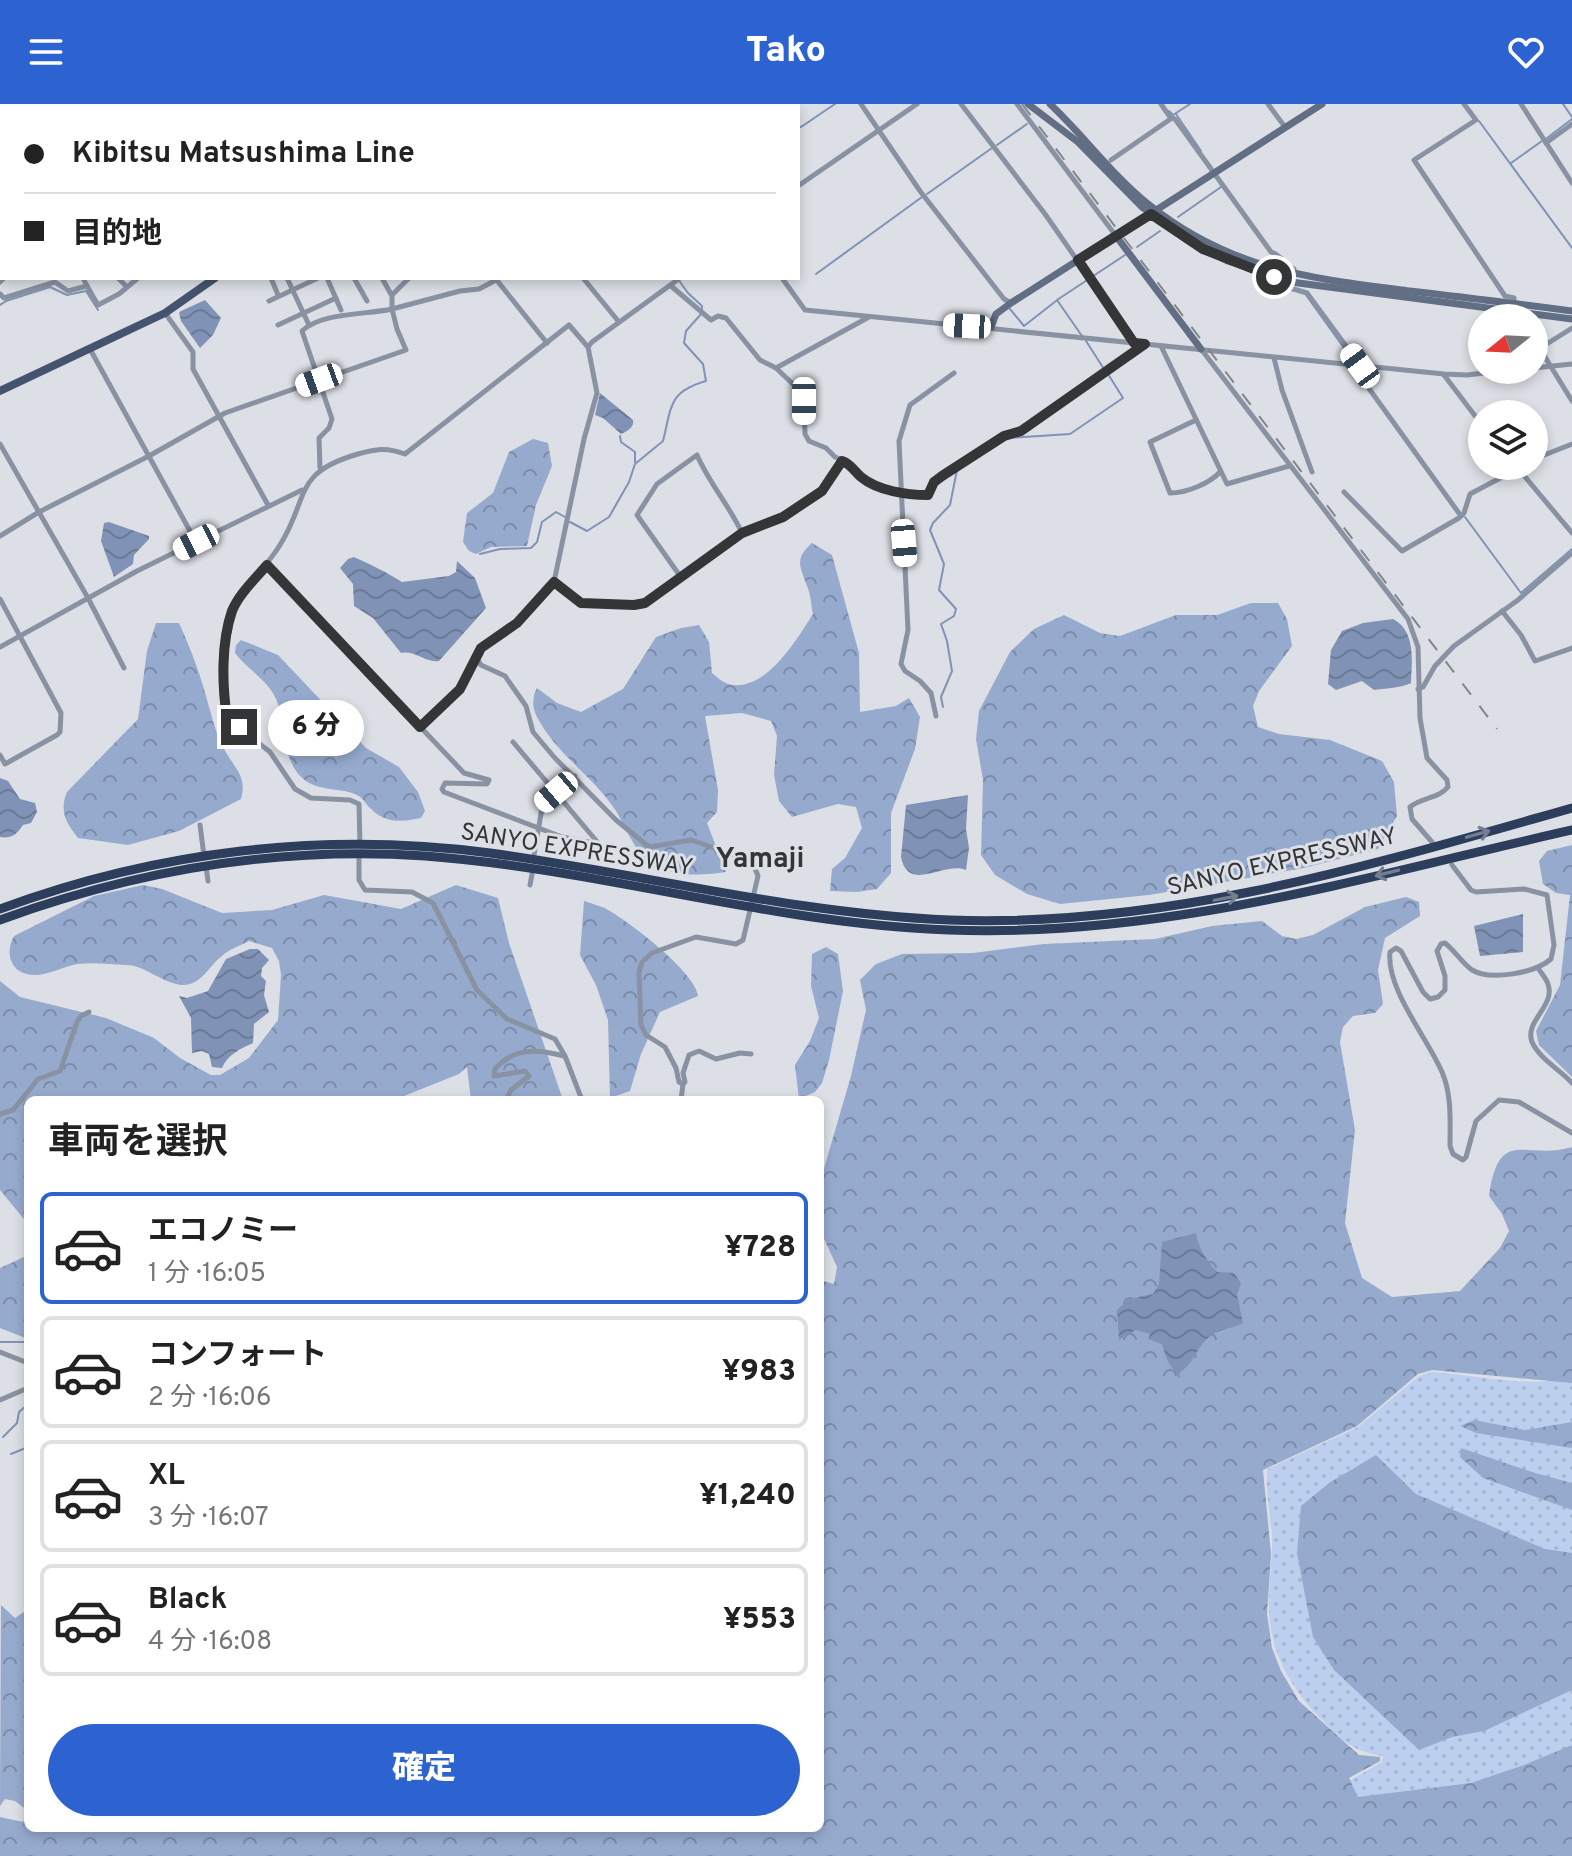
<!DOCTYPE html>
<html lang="ja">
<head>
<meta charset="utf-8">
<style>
	body { margin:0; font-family:Overpass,"Noto Sans JP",sans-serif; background:#f6f6f6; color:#222; height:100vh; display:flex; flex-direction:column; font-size:30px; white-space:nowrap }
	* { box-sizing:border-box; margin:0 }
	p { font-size:26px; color:#767676 }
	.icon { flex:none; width:44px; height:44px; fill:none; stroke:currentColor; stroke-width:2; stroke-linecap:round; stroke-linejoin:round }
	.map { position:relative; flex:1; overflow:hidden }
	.side { position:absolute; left:24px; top:992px; width:800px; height:736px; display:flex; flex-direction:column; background:#fff; border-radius:12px; box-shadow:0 4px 12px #0003 }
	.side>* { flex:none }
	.top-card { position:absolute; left:0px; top:0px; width:800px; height:176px; box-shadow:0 4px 12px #0003; display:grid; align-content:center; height:176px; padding:0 24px; background:#fff }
	.needle { width:52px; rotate:252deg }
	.tools { position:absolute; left:1468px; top:200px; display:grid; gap:16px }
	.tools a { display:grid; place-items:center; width:80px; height:80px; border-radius:50%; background:#fff; box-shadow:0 4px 12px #0003; font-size:40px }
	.end { position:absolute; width:36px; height:36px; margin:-18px; border:10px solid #343537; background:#fff; box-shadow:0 0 0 4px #fff }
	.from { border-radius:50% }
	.bubble { position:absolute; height:56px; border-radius:28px; background:#fff; box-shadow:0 4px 12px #0003; font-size:26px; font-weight:800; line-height:56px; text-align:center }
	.car { position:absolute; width:24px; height:48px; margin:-24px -12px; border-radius:10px; box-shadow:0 0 6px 2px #0007; background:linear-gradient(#fff 24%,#345 0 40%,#fff 0 76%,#345 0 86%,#fff 0) }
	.top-card b { display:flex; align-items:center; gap:28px; height:76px; font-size:30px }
	.top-card b+b { border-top:2px solid #e0e0e0 }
	.top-card i { width:20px; height:20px; background:#222 }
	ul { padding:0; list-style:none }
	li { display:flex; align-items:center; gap:24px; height:112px; margin:0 16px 12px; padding:0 8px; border:4px solid #e0e0e0; border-radius:12px }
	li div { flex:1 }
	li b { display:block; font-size:30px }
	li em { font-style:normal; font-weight:800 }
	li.on { border-color:#2c63d1 }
	li>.icon { width:72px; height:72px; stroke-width:1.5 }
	h2 { padding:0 24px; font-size:36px; line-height:96px }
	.primary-button { display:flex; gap:16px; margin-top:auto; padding:16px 24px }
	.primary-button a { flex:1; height:92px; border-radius:48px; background:#2c63d1; color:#fff; font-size:32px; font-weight:800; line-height:92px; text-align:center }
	header { display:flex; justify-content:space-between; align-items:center; height:104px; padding:0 24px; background:#2c63d1; color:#fff; font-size:36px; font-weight:800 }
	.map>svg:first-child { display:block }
	.grass { fill:url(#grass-dots) }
	.forest { fill:url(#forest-crowns) }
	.water { fill:url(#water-waves) }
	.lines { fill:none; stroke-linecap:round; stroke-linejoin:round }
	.stream { stroke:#8093b6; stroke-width:2 }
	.street { stroke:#8992a2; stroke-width:5 }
	.secondary { stroke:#616e84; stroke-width:7 }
	.primary { stroke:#45536e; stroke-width:8 }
	.highway { stroke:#2d3d5c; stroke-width:9 }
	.rail { stroke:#838589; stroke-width:2; stroke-dasharray:14 14; stroke-linecap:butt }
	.oneway { stroke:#737e93 }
	.route { stroke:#343537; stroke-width:10 }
	.labels { text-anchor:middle; stroke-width:6; stroke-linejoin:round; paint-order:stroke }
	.street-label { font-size:24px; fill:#343537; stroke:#dcdfe5 }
	.quarter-label { font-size:28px; font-weight:bold; fill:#343537; stroke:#dcdfe5 }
</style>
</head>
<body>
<header><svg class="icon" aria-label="menu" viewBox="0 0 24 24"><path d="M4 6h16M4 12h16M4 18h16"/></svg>Tako<svg class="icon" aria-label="heart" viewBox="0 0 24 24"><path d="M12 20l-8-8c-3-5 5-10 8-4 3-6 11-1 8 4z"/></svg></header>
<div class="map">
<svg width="1572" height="1752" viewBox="0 0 1572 1752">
	<defs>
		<pattern id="grass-dots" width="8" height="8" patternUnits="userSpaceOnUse" patternTransform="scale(2)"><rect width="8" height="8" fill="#bdcfee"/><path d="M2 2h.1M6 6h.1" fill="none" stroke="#a3b2cd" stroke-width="1.8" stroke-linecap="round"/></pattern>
		<pattern id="forest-crowns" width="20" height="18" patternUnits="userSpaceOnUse" patternTransform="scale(2)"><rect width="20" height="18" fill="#96aace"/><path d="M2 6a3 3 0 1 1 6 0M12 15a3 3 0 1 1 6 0" fill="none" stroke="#7b8ba8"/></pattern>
		<pattern id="water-waves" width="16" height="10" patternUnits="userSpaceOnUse" patternTransform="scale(2)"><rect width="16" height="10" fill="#8093b6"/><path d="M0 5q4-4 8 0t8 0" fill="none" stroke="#6a7995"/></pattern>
	</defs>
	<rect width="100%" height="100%" fill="#dcdfe5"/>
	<path class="grass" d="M1432 1268C1479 1271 1524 1284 1572 1274V1648L1474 1684 1359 1695 1354 1693 1347 1678 1382 1658 1383 1652C1352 1647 1343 1637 1321 1615 1288 1581 1267 1543 1269 1494 1269 1473 1273 1453 1272 1432 1271 1419 1264 1372 1268 1365L1358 1323 1419 1272Z"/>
	<g class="forest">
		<path d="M533 335 548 339 552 362 536 401 527 442 491 443 476 450 469 447 463 438 467 409 493 389 509 348Z"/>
		<path d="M812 439 832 451 859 549 860 608 896 602 909 594 920 613 915 645 891 709V769L877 785 857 788 830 787 832 765 845 754 862 724 856 703 838 700 792 713 779 697 774 671 777 632 771 617 742 609 705 612 718 686 717 708 707 719 726 768C699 772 673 773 649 758 637 751 624 720 616 707 594 673 556 650 537 613 532 604 532 593 537 584L557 599 581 608 623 585 656 533 681 524 699 521 709 538 712 569C716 572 722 578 728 580 765 590 797 535 813 510 811 501 811 491 807 482 800 462 794 455 812 439Z"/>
		<path d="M1251 499H1278L1287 515 1292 542 1259 587 1253 602 1258 623 1279 630 1330 636 1382 657 1394 678 1397 712 1378 745 1304 764 1208 781 1149 791 1060 800 1027 790 995 771 981 751 983 676 976 635 979 607 1010 548 1034 525 1064 511 1100 529 1120 532 1176 511H1217Z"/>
		<path d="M156 519H179C191 545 202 575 209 603 214 620 217 634 227 650 237 667 247 674 241 695L179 727 128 741 78 734C66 719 59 707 67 688L138 615 147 547Z"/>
		<path d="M241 536 278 551 366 644 399 663 418 688 425 707 421 714C402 718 385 720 370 704 366 700 362 693 357 691 343 684 324 687 309 679 282 663 286 626 278 600 271 578 249 567 235 549L236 541Z"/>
		<path d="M1572 741V973L1539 941 1536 927 1560 881 1570 791 1556 789 1543 780 1539 757 1547 747Z"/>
		<path d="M143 781 162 785 222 809 272 806 324 791 401 805 456 781 498 794 509 839 563 996H471L467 963 459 970 394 996H28V1120L0 1086V877L20 893 106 914 154 934 180 954 211 971H220L249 954 278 916 281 871 279 857 272 844 249 837C240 842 229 845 222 852 210 861 205 875 190 880 169 886 147 861 126 861 110 860 92 858 77 860 63 863 48 871 35 871 11 871 4 850 14 832L94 792Z"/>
		<path d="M1406 793 1419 798 1420 812 1385 834 1378 866 1383 900 1375 909 1353 912 1343 923 1340 938 1355 1026 1345 1119 1362 1174 1392 1193 1460 1187 1500 1144 1509 1127 1502 1110 1489 1092C1499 1021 1525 1057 1572 1043V1279L1432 1266 1418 1270 1357 1322 1263 1366 1271 1450 1267 1510 1272 1544 1281 1567 1299 1597 1359 1651 1380 1653V1657L1349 1674 1358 1693 1471 1679 1524 1661 1572 1641V1752H0V1713L23 1718 28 1707 15 1697 5 1695 0 1702 1 1501 15 1514 28 1505V1724H820V1176L834 1180 837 1163 820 1126V1078L851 972 866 906 860 876 876 860 902 850 973 849 1044 840 1155 835 1212 822 1262 817 1282 832 1296 835 1313 831 1365 803Z"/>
		<path d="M584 797C592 800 602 802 608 806 630 818 696 869 698 892L660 908 641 950 630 987 610 994 608 916 596 881 580 851Z"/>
		<path d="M826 843 838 850 843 887 829 956 822 979 815 988 799 995 795 961 810 937 819 914 811 882 812 850Z"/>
		<path d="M28 1151V1235L0 1224V1164Z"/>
		<path d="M1474 1316 1525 1326 1572 1318V1344L1476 1329 1460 1322Z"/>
		<path d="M1461 1344 1535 1369 1572 1379V1406L1483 1374 1460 1353Z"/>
		<path d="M1376 1351 1416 1390 1545 1445 1572 1449V1586L1484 1627 1452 1633 1419 1646 1334 1566 1313 1533 1297 1449 1301 1402 1329 1379Z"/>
	</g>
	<g class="water">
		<path d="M205 196 221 214 213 231 200 244 181 217 179 208Z"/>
		<path d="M600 289 633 316C635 323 626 328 621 330L603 314 595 311Z"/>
		<path d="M109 418 149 432V435L134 451 133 460 114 473 101 437 104 419Z"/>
		<path d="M354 453C372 461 384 467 402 478L449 472 456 468 457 457 475 474 486 504 439 557C425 559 415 546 401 549L373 514 354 502 353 480 340 464 348 455Z"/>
		<path d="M1393 515C1416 527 1412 557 1411 579 1404 583 1383 585 1374 586L1362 577 1336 586 1328 580 1331 546 1342 527 1363 519Z"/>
		<path d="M0 674 8 677 20 695 35 699 37 708 31 719 23 721C17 730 12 735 0 733Z"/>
		<path d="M968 691 966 725 969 744 966 766C945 757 908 790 901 753L906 701Z"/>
		<path d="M1523 810V848L1480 852 1474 822Z"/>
		<path d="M250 845H258L269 856 262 864 261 872 266 877 264 891 269 908 254 920 253 939C240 945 227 951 222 964L212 963 209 950 202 947 192 949 191 914 179 892 187 894 208 887 226 855Z"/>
		<path d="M1196 1129C1199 1145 1206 1156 1217 1168L1234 1169 1241 1179 1237 1191 1243 1219C1232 1225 1219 1224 1208 1234 1196 1244 1194 1260 1180 1268L1179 1274 1167 1256 1162 1240 1148 1235 1150 1230 1136 1226 1119 1236 1117 1206 1129 1195 1153 1190 1159 1180 1162 1138Z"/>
	</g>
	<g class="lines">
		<g class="stream">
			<path d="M664 0 665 2"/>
			<path d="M765 0 767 2"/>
			<path d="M1563 0 1572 13"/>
			<path d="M1169 7 1173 11 1190 0"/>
			<path d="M1176 10 1201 47"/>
			<path d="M1479 17 1572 144"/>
			<path d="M798 22 801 23 835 0"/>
			<path d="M1547 34 1572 15"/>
			<path d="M997 41 1027 20"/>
			<path d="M1511 59 1542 37"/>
			<path d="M927 90 992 44"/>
			<path d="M1178 113 1221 83"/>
			<path d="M1137 143 1160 127"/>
			<path d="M816 170 922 93"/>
			<path d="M1306 191 1354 258"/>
			<path d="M0 201 6 197 50 183 67 191 86 187 98 206"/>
			<path d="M1010 205 1024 222 1056 197"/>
			<path d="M1082 232 1057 196 1125 151"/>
			<path d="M1086 237 1104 265"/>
			<path d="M620 332 621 338 635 348V358"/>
			<path d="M1465 413 1521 489 1572 445"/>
			<path d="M570 418 587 427 609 413 629 378 635 360 663 337C672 302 668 288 706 277L703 260 684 239 686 227 702 209V202L688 189 680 178"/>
			<path d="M480 450 500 445 531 444 537 438 542 418 556 408 565 413"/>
			<path d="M943 603 941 593 952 567 947 537 941 520 954 512 956 505 939 486 944 460 930 426 933 419 950 401 957 366 1008 334 1070 330 1123 294 1108 270"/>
			<path d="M0 1238H28"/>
			<path d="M3 1333 17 1319 19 1308 26 1302 28 1304"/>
			<path d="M11 1350 28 1343"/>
		</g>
		<g class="street">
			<path d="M100 0 102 2"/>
			<path d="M137 0 138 2"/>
			<path d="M173 0 175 2"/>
			<path d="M211 0 215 2"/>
			<path d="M659 0 661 2"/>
			<path d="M861 0 920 87 1004 195 1011 199"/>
			<path d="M961 0 1045 110 1134 238"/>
			<path d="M1017 0 1116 132"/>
			<path d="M1161 0 1170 13 1175 15 1271 148C1281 151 1284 160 1294 165L1290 184 1307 189 1360 261"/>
			<path d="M1268 0 1285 23"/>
			<path d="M1464 0 1476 16 1414 56 1505 192 1514 194V214"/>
			<path d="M1521 0 1572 79"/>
			<path d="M65 2 67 0"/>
			<path d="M192 2 194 0"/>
			<path d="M227 2 230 0"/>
			<path d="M263 2 264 0"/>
			<path d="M431 2 432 0"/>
			<path d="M635 2 638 0"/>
			<path d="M1546 39 1572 20"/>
			<path d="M1111 56 1172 14"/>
			<path d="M0 63 2 61"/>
			<path d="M0 82 2 84"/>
			<path d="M798 82 917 0"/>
			<path d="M0 118 2 120"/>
			<path d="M0 154 2 156"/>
			<path d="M83 174 87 182"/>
			<path d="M118 174 127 183"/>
			<path d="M271 174 278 191"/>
			<path d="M287 174 309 221"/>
			<path d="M327 174 341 206"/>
			<path d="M354 174 367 197"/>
			<path d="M495 174 547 239"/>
			<path d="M583 174 619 218"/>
			<path d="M782 174 805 206 1444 270 1467 271 1510 266"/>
			<path d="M0 178 4 174"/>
			<path d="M671 182 711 216 718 212 726 214 760 256 776 264 796 283 804 297 805 330 809 337 826 344 835 353 847 358 863 375 900 389 928 391 934 378 942 372 1004 332 1021 327 1144 241"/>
			<path d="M0 190 4 194 55 178 68 187 87 182 98 201 119 190 138 174"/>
			<path d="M392 191 409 174"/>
			<path d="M269 197 318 174"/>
			<path d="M165 209 193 248V265L268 401"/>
			<path d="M278 221 336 194"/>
			<path d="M1534 235 1572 297"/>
			<path d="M1161 242 1227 380 1289 362"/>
			<path d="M588 243 592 238 680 174"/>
			<path d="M90 245 196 438"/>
			<path d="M1201 245 1408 515 1418 543 1420 614 1427 654 1447 676 1448 683C1438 695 1422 693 1410 703L1412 715 1432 738"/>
			<path d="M1534 248 1572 224"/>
			<path d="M1274 254 1282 286 1312 368"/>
			<path d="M1352 261 1461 412"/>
			<path d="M776 264 869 213"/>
			<path d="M1534 264 1572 260"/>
			<path d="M1444 271 1482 321"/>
			<path d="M1196 316 1150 338 1170 389C1186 389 1209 380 1220 368"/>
			<path d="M0 340 88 494 124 564"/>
			<path d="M1534 355 1572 340"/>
			<path d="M1516 362 1572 429"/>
			<path d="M320 364 319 334 329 324 332 315 302 227C322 208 366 211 392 205V192L382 174"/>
			<path d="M1344 388 1402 447 1459 414 1464 409 1470 390 1523 362"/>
			<path d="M0 432 39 408 149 352 225 309 406 246 397 225 392 205 460 187 479 185 496 176"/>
			<path d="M267 461 464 669 489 676 487 680 445 679 442 685 444 688 562 733 599 740 513 638"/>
			<path d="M680 472 637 411 657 380 697 351C709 379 729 401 742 429"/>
			<path d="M554 478 581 499 634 501 645 499 742 429 783 413 822 387 842 357"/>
			<path d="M0 495 61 609 60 628 57 631 5 660 0 651"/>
			<path d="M1502 507 1521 531 1535 557 1572 544"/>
			<path d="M0 543 137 467 302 386"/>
			<path d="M477 555 481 561 505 572 526 602 533 628 554 653 616 716 649 743 691 736 752 757 758 772 743 836 736 840 696 833 652 849 642 858 639 868 641 921 646 931 665 943 676 964 679 978 683 980"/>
			<path d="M1418 585 1423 583 1435 562 1454 542 1518 496 1572 449"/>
			<path d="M936 612 931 589 920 577 905 567 901 560 908 526 899 337 910 301 954 269"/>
			<path d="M200 721 204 752"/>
			<path d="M360 741 359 700 350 696 311 694 295 685 270 648 227 614C222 583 223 554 230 523 231 517 231 511 233 506 244 482 266 464 280 441 310 393 292 369 358 350 376 345 386 343 405 350L569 221 588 243 597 289 584 335 554 478 517 519 481 544 460 585 420 623"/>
			<path d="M359 751V776L365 786 412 788 433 799 477 886 507 915 555 935 565 952 582 996"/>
			<path d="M534 751 543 698 575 672"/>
			<path d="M1452 761 1471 786 1476 788 1524 785 1547 791 1554 841 1551 855C1535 869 1491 877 1472 866 1462 859 1455 847 1445 839L1441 840 1437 847 1445 872V886L1438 893 1430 895 1423 888 1401 847 1396 844 1390 848C1386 885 1427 933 1442 968 1452 991 1450 1017 1450 1042L1453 1050 1463 1056 1466 1053 1476 1017 1499 996 1519 998 1572 1029"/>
			<path d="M206 762 208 777"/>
			<path d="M530 781 532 770"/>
			<path d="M1538 864C1541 869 1546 874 1548 880 1556 902 1524 917 1532 938 1539 954 1560 966 1572 979"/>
			<path d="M510 996 508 992 511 986 529 972 525 967 494 972 495 965C514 943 538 945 564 952"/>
			<path d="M681 996 683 980 685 978 683 969 689 951 699 947 716 955 740 949 751 950"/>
			<path d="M0 1010 13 1006 38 975 60 967 77 918 81 912 89 908"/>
			<path d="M0 1248 28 1259"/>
			<path d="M0 1296 28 1284"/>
		</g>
		<g class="secondary">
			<path d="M1028 0 1078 38 1142 103 1203 145 1228 157 1291 178 1572 215"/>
			<path d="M1050 0C1084 32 1112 71 1148 100 1230 166 1309 174 1409 187 1463 193 1518 200 1572 207"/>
			<path d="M23 2 25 0"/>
			<path d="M0 23 2 22"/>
			<path d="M1116 132 1201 245"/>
			<path d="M991 223 996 210 1011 199 1322 0"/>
		</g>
		<g class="primary">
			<path d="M468 2 471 0"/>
			<path d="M0 287 165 209 215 174"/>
		</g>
		<g class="highway">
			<path d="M0 805C157 747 323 727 490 749 644 770 795 810 950 816 1165 824 1368 762 1572 704"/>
			<path d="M0 816C137 766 279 742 425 752 601 765 772 820 949 826 1164 834 1364 773 1572 726"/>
		</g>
		<path class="rail" d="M1022 0 1497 625"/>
	</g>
	<defs><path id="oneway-shaft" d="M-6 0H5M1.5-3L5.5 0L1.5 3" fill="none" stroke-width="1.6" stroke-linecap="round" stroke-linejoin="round" transform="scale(2)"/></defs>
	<g class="oneway">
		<use href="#oneway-shaft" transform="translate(1478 730) rotate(-16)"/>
		<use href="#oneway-shaft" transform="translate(1387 769) rotate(166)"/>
		<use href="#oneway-shaft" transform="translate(1226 794) rotate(-11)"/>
	</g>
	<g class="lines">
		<path class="route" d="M239 623 232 620 227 614C222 581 221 539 232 507 239 490 255 475 267 461L420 623 460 585 481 544 517 519 554 478 581 499 634 501 645 499 742 429 783 413 822 387 842 357C851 360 854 367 861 373 878 387 907 391 928 391L934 378 942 372 1004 332 1021 327 1145 240 1134 239 1078 156 1151 110 1203 145 1274 173"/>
	</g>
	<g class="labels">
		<g class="street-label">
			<text transform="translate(577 745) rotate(9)" y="8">SANYO EXPRESSWAY</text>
			<text transform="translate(1282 757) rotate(-13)" y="8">SANYO EXPRESSWAY</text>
		</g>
		<g class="quarter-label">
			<text x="760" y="763">Yamaji</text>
		</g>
	</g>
</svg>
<div class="tools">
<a><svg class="needle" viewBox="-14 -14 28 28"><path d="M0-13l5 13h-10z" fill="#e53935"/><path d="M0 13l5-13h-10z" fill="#767676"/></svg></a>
<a><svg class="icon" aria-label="layers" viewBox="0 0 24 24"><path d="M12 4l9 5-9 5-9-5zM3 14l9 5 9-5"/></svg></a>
</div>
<i class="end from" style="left:1274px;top:173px"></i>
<i class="end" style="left:239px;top:623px"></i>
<div class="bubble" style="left:268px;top:596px;width:96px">6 分</div>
<i class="car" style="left:967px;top:222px;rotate:273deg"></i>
<i class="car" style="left:1360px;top:262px;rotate:324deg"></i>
<i class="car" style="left:319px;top:276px;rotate:250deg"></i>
<i class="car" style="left:804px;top:297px;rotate:180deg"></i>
<i class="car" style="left:196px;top:438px;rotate:243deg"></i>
<i class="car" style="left:904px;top:439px;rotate:175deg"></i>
<i class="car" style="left:556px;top:688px;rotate:230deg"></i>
<div class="top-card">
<b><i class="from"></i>Kibitsu Matsushima Line</b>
<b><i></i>目的地</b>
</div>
<section class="side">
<h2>車両を選択</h2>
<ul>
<li class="on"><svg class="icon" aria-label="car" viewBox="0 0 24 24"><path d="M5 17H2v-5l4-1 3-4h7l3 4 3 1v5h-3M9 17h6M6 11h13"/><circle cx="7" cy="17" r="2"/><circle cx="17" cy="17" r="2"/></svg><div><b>エコノミー</b><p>1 分 · 16:05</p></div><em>¥728</em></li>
<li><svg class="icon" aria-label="car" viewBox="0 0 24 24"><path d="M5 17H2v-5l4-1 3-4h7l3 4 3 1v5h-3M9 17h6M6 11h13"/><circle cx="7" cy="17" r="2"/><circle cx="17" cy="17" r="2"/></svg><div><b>コンフォート</b><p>2 分 · 16:06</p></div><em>¥983</em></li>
<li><svg class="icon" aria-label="car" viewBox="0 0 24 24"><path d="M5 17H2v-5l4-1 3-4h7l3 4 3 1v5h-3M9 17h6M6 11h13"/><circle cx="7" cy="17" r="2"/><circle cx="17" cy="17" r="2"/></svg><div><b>XL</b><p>3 分 · 16:07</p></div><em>¥1,240</em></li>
<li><svg class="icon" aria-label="car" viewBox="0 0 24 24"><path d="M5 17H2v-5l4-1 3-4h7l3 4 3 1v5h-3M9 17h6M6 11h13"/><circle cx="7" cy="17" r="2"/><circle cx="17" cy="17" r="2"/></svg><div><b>Black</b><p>4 分 · 16:08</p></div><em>¥553</em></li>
</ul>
<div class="primary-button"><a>確定</a></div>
</section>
</div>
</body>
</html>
